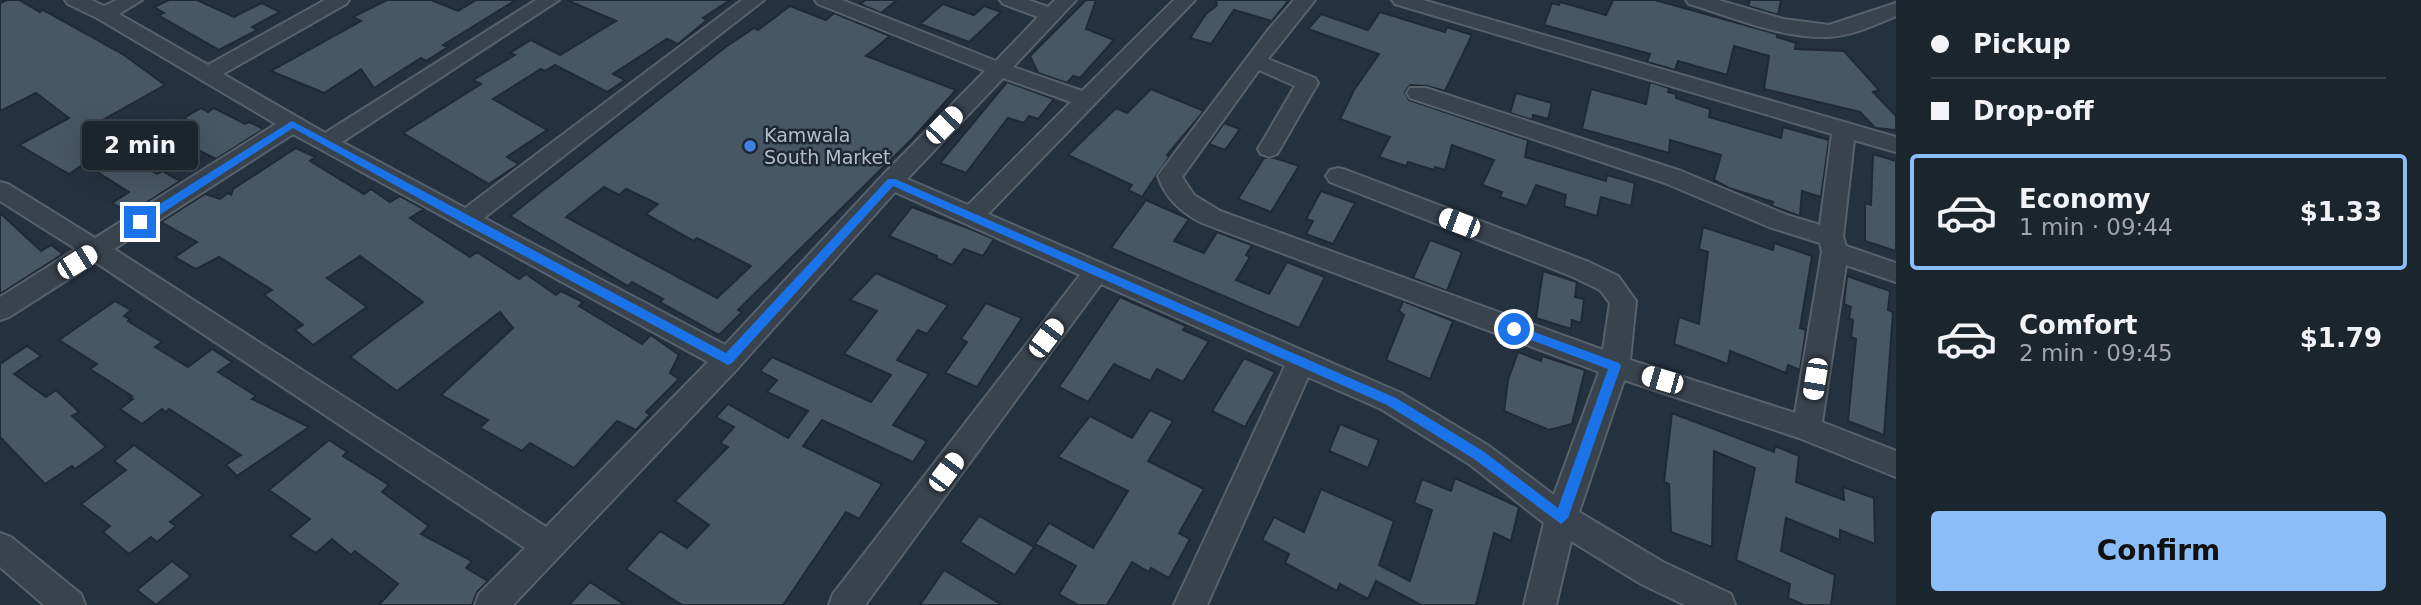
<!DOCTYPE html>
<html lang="en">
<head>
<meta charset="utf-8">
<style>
	body { margin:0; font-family:"DejaVu Sans",sans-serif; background:#242d36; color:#f1f3f6; height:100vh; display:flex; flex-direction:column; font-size:26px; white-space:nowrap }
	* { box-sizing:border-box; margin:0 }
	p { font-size:23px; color:#a0a5aa }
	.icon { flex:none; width:38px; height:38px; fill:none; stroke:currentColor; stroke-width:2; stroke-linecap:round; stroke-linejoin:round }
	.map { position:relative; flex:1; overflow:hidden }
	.drawer { display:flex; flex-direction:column; background:#1b252e; width:525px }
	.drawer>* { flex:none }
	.top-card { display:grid; align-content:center; height:154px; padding:0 35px; background:#1b252e }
	.end { position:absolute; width:32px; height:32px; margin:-16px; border:9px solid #1a73e8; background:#fff; box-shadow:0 0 0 4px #fff }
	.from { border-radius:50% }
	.bubble { position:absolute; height:49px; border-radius:7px; background:#1b252e; box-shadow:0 7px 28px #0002,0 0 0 2px #39424a; font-size:23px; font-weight:700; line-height:49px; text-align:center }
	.car { position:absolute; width:21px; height:42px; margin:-21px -10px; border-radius:9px; box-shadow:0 0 5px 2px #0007; background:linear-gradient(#fff 24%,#345 0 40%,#fff 0 76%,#345 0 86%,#fff 0) }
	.top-card b { display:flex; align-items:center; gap:24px; height:66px; font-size:26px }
	.top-card b+b { border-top:2px solid #39424a }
	.top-card i { width:18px; height:18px; background:#f1f3f6 }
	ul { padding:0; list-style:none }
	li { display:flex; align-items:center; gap:21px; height:116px; margin:0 14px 10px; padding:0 21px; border:4px solid transparent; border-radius:7px }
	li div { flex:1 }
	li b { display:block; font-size:26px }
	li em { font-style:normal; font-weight:700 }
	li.selected { border-color:#8bbef8 }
	li>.icon { width:63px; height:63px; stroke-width:1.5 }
	.action { display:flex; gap:14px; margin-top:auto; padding:14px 35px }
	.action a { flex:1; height:80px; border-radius:7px; background:#8bbef8; color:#111; font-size:28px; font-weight:700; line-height:80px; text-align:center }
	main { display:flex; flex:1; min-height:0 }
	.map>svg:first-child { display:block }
	.building { fill:#485764; stroke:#1f2a35; stroke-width:2; fill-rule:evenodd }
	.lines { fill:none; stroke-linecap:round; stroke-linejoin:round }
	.minor-casing { stroke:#56616c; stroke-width:4 }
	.minor { fill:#38434e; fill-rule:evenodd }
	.route { fill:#1a73e8 }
	.shop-dot { fill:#3f7fe0; stroke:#1d2833; stroke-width:2.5 }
	.labels { text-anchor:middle; stroke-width:5; stroke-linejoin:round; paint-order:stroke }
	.poi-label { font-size:19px; fill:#b4bec9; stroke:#1d2833; text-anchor:start }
</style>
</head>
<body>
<main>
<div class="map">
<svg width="1896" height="605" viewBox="0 0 1896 605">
	<rect width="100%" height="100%" fill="#24313e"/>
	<g class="building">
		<path d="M7 0H19L40 12 43 10 124 55 165 85 85 130 114 143 109 145 157 174 162 171 180 181 130 213 112 203 129 192 84 164 69 174 19 145 69 118 36 93 0 111V3Z"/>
		<path d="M169 0H197L234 17 262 3 280 12 252 27 257 30 219 50 158 15 164 13 154 7Z"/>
		<path d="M387 0H431L458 11 476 0H516L443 45 448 47 426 61 421 58 374 88 361 69 324 93 271 71 361 21 353 17Z"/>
		<path d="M567 0H730L703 18 707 20 678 44 667 39 613 74 625 80 607 92 555 65 545 71 541 69 493 99 547 130 507 157 519 164 489 184 403 133 481 84 473 80 515 55 510 53 531 40 560 55 616 21Z"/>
		<path d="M866 0H897L881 13 860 4Z"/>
		<path d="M1086 0H1096L1086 29 1114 40 1080 78 1073 76 1067 83 1038 73 1030 56Z"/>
		<path d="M1216 0H1289L1272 21 1234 10 1211 44 1190 38 1206 14 1217 5Z"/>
		<path d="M1613 0H1655L1777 34V37L1796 43 1795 49 1844 51 1879 90 1873 92 1896 116V130L1875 128 1860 112 1764 89 1769 56 1734 46 1727 75 1678 61 1675 70 1647 62 1650 54 1544 25 1552 3 1559 5 1560 2 1606 15Z"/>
		<path d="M1750 0H1781L1778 15 1748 6Z"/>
		<path d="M943 4 974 15 984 6 1001 12 969 42 920 24Z"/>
		<path d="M790 6 826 20 834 13 890 36 866 56 956 90 912 139 738 310 742 312 719 335 660 302 663 299 632 282 628 286 510 216 727 46 754 28 758 30ZM604 187 619 195 626 189 658 204 646 214 694 241 697 238 751 266 717 298 566 217Z"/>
		<path d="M1380 12 1445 32 1447 27 1472 35 1445 91 1427 86 1410 85 1405 92 1409 100 1528 140 1525 157 1606 181 1607 175 1635 183 1631 206 1601 197 1597 216 1564 206 1566 195 1536 185 1527 206 1500 197 1502 192 1482 185 1494 160 1452 145 1445 170 1435 167 1434 170 1408 162 1406 166 1379 157 1390 137 1340 119 1354 90 1379 54 1308 29 1321 14 1368 30Z"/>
		<path d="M1007 82 1054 99 1038 119 1029 116 1024 123 1008 118 966 173 940 163Z"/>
		<path d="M1650 82 1669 88 1668 92 1676 94V98L1710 109 1709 117 1781 138 1783 127 1829 140 1821 197 1802 191 1800 216 1772 206 1773 202 1729 188 1714 180 1721 155 1670 140 1669 153 1582 129 1591 89 1646 104Z"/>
		<path d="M1151 89 1204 111 1167 155 1169 157 1142 197 1128 190 1132 185 1068 155 1116 108 1127 113Z"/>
		<path d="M1516 93 1552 103 1548 119 1533 115 1532 120 1510 113Z"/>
		<path d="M201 108 208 112 214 108 245 124 249 122 264 129 216 159 174 138V129L188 120 184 118Z"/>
		<path d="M1224 123 1240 129 1225 150 1209 144Z"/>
		<path d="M296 148 315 157 310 161 364 194 371 189 390 202 400 196 424 209 410 218 470 257 477 252 519 279 526 274 556 295 561 291 583 302 579 306 642 344 651 335 679 355 670 373 679 379 646 412 650 415 636 430 617 421 574 468 530 443 522 451 480 428 488 420 441 395 513 328 500 312 397 391 350 357 423 302 360 256 327 278 367 307 313 345 295 330 303 325 264 295 272 290 219 257 196 269 175 257 197 242 161 222 205 194 220 199 228 193 231 195 233 189Z"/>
		<path d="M1873 154 1896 161V251L1865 241V203L1871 205Z"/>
		<path d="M1264 158H1275L1299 166 1271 212 1238 199Z"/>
		<path d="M1321 191 1355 203 1333 244 1306 234 1313 221 1306 219Z"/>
		<path d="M1146 200 1189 219 1174 241 1204 253 1217 232 1252 245 1246 255 1250 257 1236 280 1269 294 1287 262 1325 277 1299 328 1111 248Z"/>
		<path d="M912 207 973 230 994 239 983 256 964 249 952 265 936 258 937 256 889 236Z"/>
		<path d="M0 213 41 251 51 245 63 254 0 294Z"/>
		<path d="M1703 227 1773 250 1774 243 1812 256 1800 328 1806 330 1800 370 1788 365 1786 373 1730 351 1728 364 1674 344 1679 317 1699 324 1708 252 1699 249Z"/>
		<path d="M1430 240 1462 252 1447 291 1413 278Z"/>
		<path d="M1543 271 1577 282 1575 297 1584 299 1581 323 1572 320 1571 329 1536 318Z"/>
		<path d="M876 273 948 305 927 334 918 330 897 360 929 374 893 425 927 441 913 462 822 420 803 446 882 484 859 519 846 512 783 605H682L626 569 660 531 687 548 709 525 675 501 728 447 720 443 734 427 716 417 728 404 788 438 808 411 767 392 777 380 760 371 772 357 871 402 891 375 844 354 877 311 850 300Z"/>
		<path d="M1847 276 1890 291 1888 310 1893 312 1884 435 1848 421 1856 339 1851 337 1853 320 1849 318 1851 307 1844 304Z"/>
		<path d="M1120 297 1186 326 1183 330 1209 341 1183 382 1157 369 1150 381 1114 364 1088 402 1059 387Z"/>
		<path d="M115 301 131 310 124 316 130 319 128 321 162 342 155 347 188 367 212 349 232 362 218 372 256 396 252 399 309 427 237 476 226 465 241 455 169 409 166 412 162 409 142 424 120 409 133 399 129 397 132 396 90 369 97 364 59 340Z"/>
		<path d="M1403 301 1453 321 1430 379 1386 360 1404 315 1399 311Z"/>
		<path d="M986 303 1022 318 977 387 945 373 967 342 961 339Z"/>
		<path d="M27 346 41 356 14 374 46 397 56 390 79 412 72 416 106 447 75 469 72 466 45 484 0 437V364Z"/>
		<path d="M1518 352 1541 361 1542 356 1585 370 1572 424 1549 430 1504 411 1508 380Z"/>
		<path d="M1244 358 1275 372 1245 427 1212 411Z"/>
		<path d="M1150 410 1173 421 1148 461 1204 489 1179 533 1190 539 1169 578 1151 568 1149 572 1132 562 1107 605H1078L1059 594 1076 566 1035 544 1049 523 1093 548 1128 491 1058 457 1090 416 1132 438Z"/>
		<path d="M1672 413 1774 452 1775 446 1799 456 1796 482 1844 500 1843 487 1874 498 1875 544 1840 530V540L1786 518 1781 551 1835 575 1831 605H1804L1788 598 1790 584 1736 560 1755 468 1714 451 1712 547 1671 532 1669 484 1664 482Z"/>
		<path d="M1340 424 1379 440 1368 468 1329 451Z"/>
		<path d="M329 440 347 452 343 456 389 485 382 492 429 526 421 534 472 561 466 568 488 581 477 592 472 605H379L398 584 355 551 351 555 332 539 316 553 290 536 310 519 269 490Z"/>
		<path d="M134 445 203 495 170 522 176 526 157 542 151 537 129 554 103 532 110 526 81 504 126 470 114 461Z"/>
		<path d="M1455 478 1519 507 1511 541 1494 533 1476 605H1421L1376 581 1368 599 1340 584 1337 591 1285 563 1289 554 1262 540 1274 517 1304 532 1321 489 1394 521 1379 565 1410 581 1432 510 1414 503 1422 479 1451 491Z"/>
		<path d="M979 516 1034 547 1015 575 960 542Z"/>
		<path d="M172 561 191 576 156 605 137 590Z"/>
		<path d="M944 570 1002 605H920Z"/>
		<path d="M590 582 625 605H569Z"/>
	</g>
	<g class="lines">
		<g class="minor-casing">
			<g id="minor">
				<path d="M65 0H91L104 6 117 0H142L119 14 208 65 325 0H349L346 4 223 74 325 133 536 0H559L342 142 465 208 742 0H764L484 218 725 345 883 175 985 71 818 4 815 0H842L996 61 1038 17 1003 4 1000 0H1028L1048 7 1055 0H1076L1013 67 1082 91 1174 0H1195L988 214 1401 393 1489 446 1554 495 1599 372 1202 223C1181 212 1166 199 1158 176L1162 170 1269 29 1294 0H1315L1268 59 1315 78 1318 83 1280 149 1277 154 1269 157 1261 154 1258 149 1295 86 1259 70 1182 177 1194 195 1220 211 1603 350 1610 303 1600 290 1571 276 1330 182 1326 176 1330 170 1338 168 1346 170 1589 262 1618 276 1636 301 1630 360 1795 413 1822 252 1820 243 1769 227 1665 183 1410 98 1407 93 1410 88H1426L1681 171 1787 215 1820 225 1832 134 1395 4 1392 0H1423L1896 137V152L1854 140 1843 237 1846 246 1896 263V282L1846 265 1822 422 1896 451V477L1799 438 1624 380 1579 512 1663 562 1731 594 1735 605H1685L1641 584 1571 541 1556 605H1524L1544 523 1469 464 1381 409 1308 377 1207 605H1174L1285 366 1101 284 865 605H829L833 594 1080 275 895 192 738 368 513 605H475L479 594 525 548 95 262 9 317 0 320V297L76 249 0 201V182L8 184 95 238 276 124 97 18 68 4ZM1003 78 1071 102 968 205 907 179ZM293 134 708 362 546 527 114 249Z"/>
				<path d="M1686 0H1718L1783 19 1829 25 1896 3V16C1875 25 1852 36 1828 37 1782 39 1733 17 1689 4Z"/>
				<path d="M0 533 11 537 81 594 85 605H44L0 567Z"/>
			</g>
		</g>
		<use href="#minor" class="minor"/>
	</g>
	<path class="route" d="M292 121 726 353 888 179H895L1396 398 1483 451 1558 508 1608 369 1510 332 1508 329 1510 326H1518L1619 363 1621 366 1568 518 1561 524 1474 459 1387 405 893 186 732 363 728 365 461 222 293 128 144 225H136V219Z"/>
	<circle class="shop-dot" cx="750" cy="146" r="7"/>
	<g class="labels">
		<g class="poi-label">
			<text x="764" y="142">Kamwala<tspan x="764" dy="22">South Market</tspan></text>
		</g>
	</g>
</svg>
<i class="end from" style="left:1514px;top:329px"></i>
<i class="end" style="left:140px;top:222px"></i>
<div class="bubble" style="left:82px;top:121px;width:116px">2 min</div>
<i class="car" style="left:944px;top:125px;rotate:44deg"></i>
<i class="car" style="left:1459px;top:223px;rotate:291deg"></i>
<i class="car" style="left:77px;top:262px;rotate:58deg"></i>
<i class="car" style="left:1046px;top:338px;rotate:37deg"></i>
<i class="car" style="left:1815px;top:379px;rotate:189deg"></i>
<i class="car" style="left:1662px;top:380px;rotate:286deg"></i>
<i class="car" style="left:946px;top:472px;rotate:37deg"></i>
</div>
<section class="drawer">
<div class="top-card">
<b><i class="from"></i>Pickup</b>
<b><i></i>Drop-off</b>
</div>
<ul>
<li class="selected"><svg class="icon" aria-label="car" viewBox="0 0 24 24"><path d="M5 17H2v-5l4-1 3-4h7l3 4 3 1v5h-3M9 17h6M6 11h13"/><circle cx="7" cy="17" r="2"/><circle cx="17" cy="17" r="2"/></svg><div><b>Economy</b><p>1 min · 09:44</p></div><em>$1.33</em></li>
<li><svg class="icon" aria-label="car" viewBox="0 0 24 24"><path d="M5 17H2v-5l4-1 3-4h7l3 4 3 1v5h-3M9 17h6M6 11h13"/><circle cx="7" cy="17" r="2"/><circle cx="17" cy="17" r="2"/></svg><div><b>Comfort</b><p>2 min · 09:45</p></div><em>$1.79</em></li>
</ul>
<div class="action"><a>Confirm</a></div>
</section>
</main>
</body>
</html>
